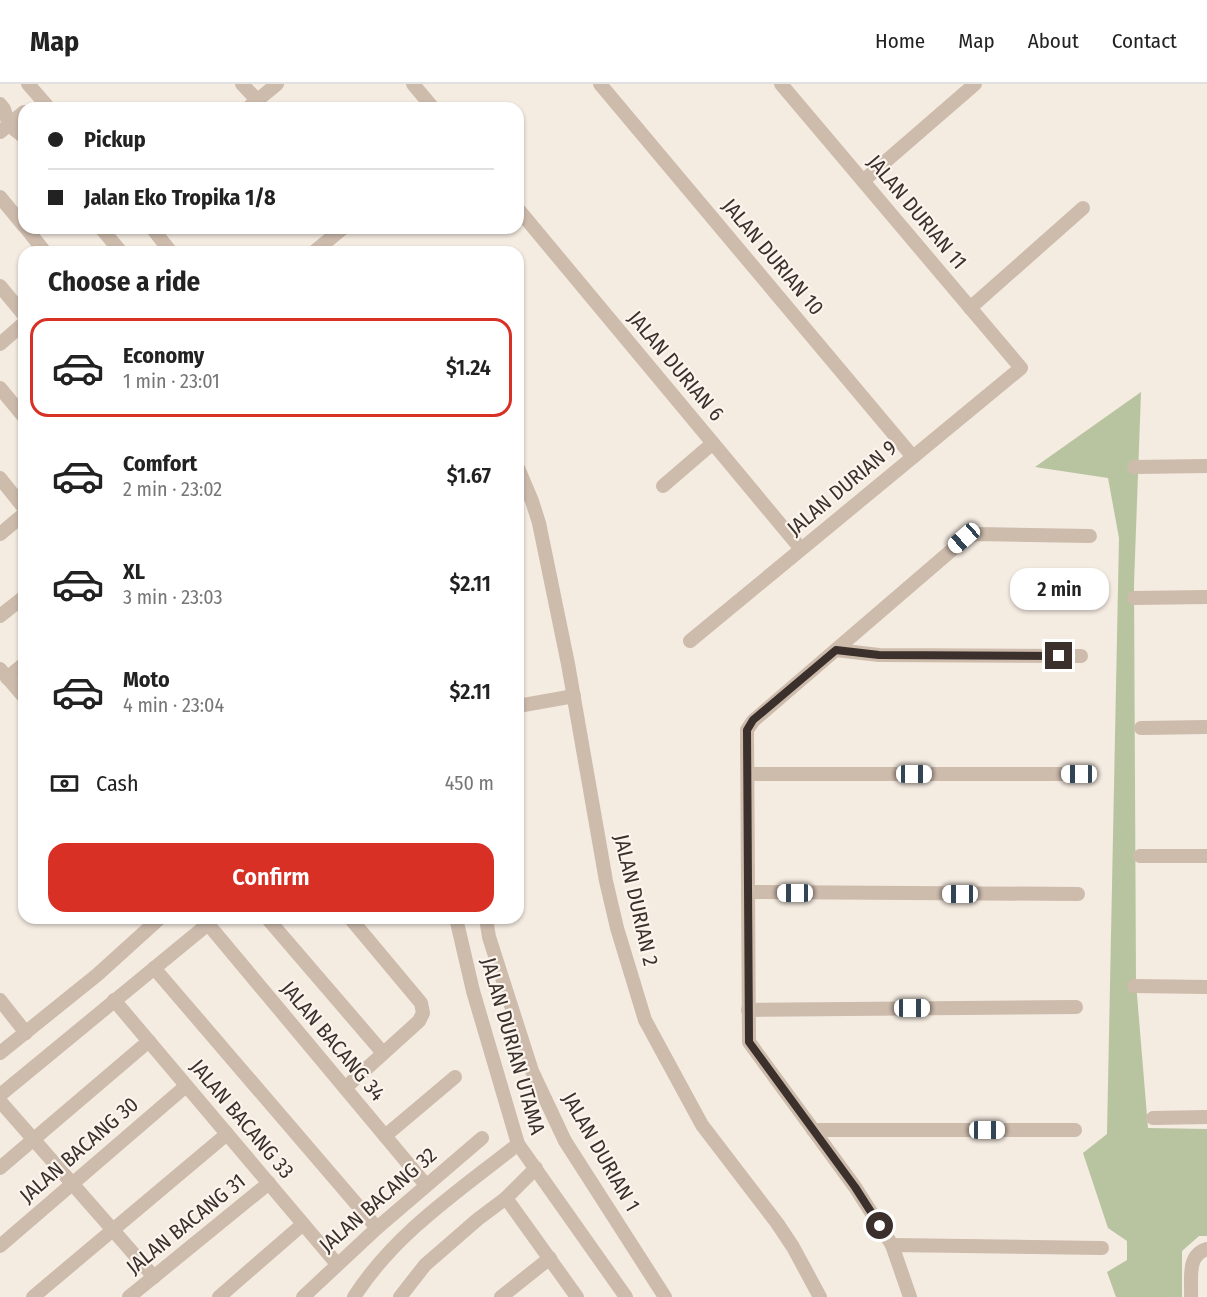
<!DOCTYPE html>
<html lang="en">
<head>
<meta charset="utf-8">
<style>
	body { margin:0; font-family:"Fira Sans Condensed",sans-serif; background:#f6f6f6; color:#222; height:100vh; display:flex; flex-direction:column; font-size:22px; white-space:nowrap }
	* { box-sizing:border-box; margin:0 }
	p { font-size:20px; color:#767676 }
	.icon { flex:none; width:33px; height:33px; fill:none; stroke:currentColor; stroke-width:2; stroke-linecap:round; stroke-linejoin:round }
	.map { position:relative; flex:1; overflow:hidden }
	.sheet { position:absolute; left:18px; top:162px; width:506px; height:678px; display:flex; flex-direction:column; background:#fff; border-radius:18px; box-shadow:0 2px 4px #0004 }
	.sheet>* { flex:none }
	.banner { position:absolute; left:18px; top:18px; width:506px; height:132px; border-radius:18px; box-shadow:0 2px 4px #0004; display:grid; align-content:center; height:132px; padding:0 30px; background:#fff }
	.end { position:absolute; width:27px; height:27px; margin:-14px; border:8px solid #3b302b; background:#fff; box-shadow:0 0 0 3px #fff }
	.from { border-radius:50% }
	.bubble { position:absolute; height:42px; border-radius:18px; background:#fff; box-shadow:0 2px 4px #0004; font-size:20px; font-weight:600; line-height:42px; text-align:center }
	.car { position:absolute; width:18px; height:36px; margin:-18px -9px; border-radius:8px; box-shadow:0 0 4px 2px #0007; background:linear-gradient(#fff 24%,#345 0 40%,#fff 0 76%,#345 0 86%,#fff 0) }
	.banner b { display:flex; align-items:center; gap:21px; height:57px; font-size:22px }
	.banner b+b { border-top:2px solid #e0e0e0 }
	.banner i { width:15px; height:15px; background:#222 }
	ul { padding:0; list-style:none }
	li { display:flex; align-items:center; gap:18px; height:99px; margin:0 12px 9px; padding:0 18px; border:3px solid transparent; border-radius:18px }
	li div { flex:1 }
	li b { display:block; font-size:22px }
	li em { font-style:normal; font-weight:600 }
	li.on { border-color:#d93025 }
	li>.icon { width:54px; height:54px; stroke-width:1.5 }
	h2 { padding:0 30px; font-size:27px; line-height:72px }
	.pay { display:flex; align-items:center; gap:15px; height:66px; padding:0 30px; font-size:22px }
	.pay p { margin-inline-start:auto }
	.action { display:flex; gap:12px; margin-top:auto; padding:12px 30px }
	.action a { flex:1; height:69px; border-radius:18px; background:#d93025; color:#fff; font-size:24px; font-weight:600; line-height:69px; text-align:center }
	header { display:flex; align-items:center; gap:36px; box-sizing:border-box; height:84px; padding:0 30px; background:#fff; border-bottom:2px solid #e0e0e0 }
	header strong { font-size:28px }
	nav { display:flex; gap:33px; margin-inline-start:auto; font-size:21px }
	.map>svg:first-child { display:block }
	.green { fill:#b8c4a0 }
	.lines { fill:none; stroke-linecap:round; stroke-linejoin:round }
	.minor { stroke:#cdbbac; stroke-width:14 }
	.route { stroke:#3b302b; stroke-width:8 }
	.labels { text-anchor:middle; stroke-width:4.5; stroke-linejoin:round; paint-order:stroke }
	.street-label { font-size:21px; fill:#3b302b; stroke:#fbf5ee }
</style>
</head>
<body>
<header>
<strong>Map</strong>
<nav><a>Home</a><a>Map</a><a>About</a><a>Contact</a></nav>
</header>
<div class="map">
<svg width="1207" height="1213" viewBox="0 0 1207 1213">
	<rect width="100%" height="100%" fill="#f4ebe1"/>
	<path class="green" d="M1141 308 1134 500 1136 899 1148 1044 1207 1045V1152H1199L1182 1167V1213H1116L1107 1188 1127 1176V1157L1108 1144 1083 1069 1107 1050 1119 454 1108 394 1035 383Z"/>
	<g class="lines">
		<g class="minor">
			<path d="M28 0 49 24"/>
			<path d="M242 0 257 16"/>
			<path d="M413 0 433 24"/>
			<path d="M600 0 913 373"/>
			<path d="M0 20 4 25 9 41 24 53"/>
			<path d="M248 24 277 0"/>
			<path d="M0 48 24 28"/>
			<path d="M863 97 975 0"/>
			<path d="M0 113 24 142"/>
			<path d="M518 125 801 465"/>
			<path d="M26 144 45 168"/>
			<path d="M101 144 121 168"/>
			<path d="M152 144 171 168"/>
			<path d="M314 168 343 144"/>
			<path d="M0 202 24 231"/>
			<path d="M970 224 1083 124"/>
			<path d="M0 260 24 239"/>
			<path d="M0 304 24 333"/>
			<path d="M1134 383 1207 382"/>
			<path d="M518 384 532 417 539 439 568 580 606 797 617 844 645 936 702 1041 777 1139 793 1163 820 1213"/>
			<path d="M0 394 24 424"/>
			<path d="M663 402 713 359"/>
			<path d="M0 450 24 430"/>
			<path d="M1134 514 1207 513"/>
			<path d="M0 532 24 513"/>
			<path d="M690 557 1021 284 781 0"/>
			<path d="M836 566 879 571 1081 572"/>
			<path d="M0 585 24 613"/>
			<path d="M7 594 24 580"/>
			<path d="M518 622 574 612"/>
			<path d="M1141 644 1207 643"/>
			<path d="M748 690H1079"/>
			<path d="M1140 772H1207"/>
			<path d="M748 808 1078 810"/>
			<path d="M267 834 383 969"/>
			<path d="M456 834 473 907 518 1060 626 1213"/>
			<path d="M486 834 489 853 532 987 565 1057 665 1213"/>
			<path d="M208 840 426 1101"/>
			<path d="M154 884 377 1144"/>
			<path d="M1134 902 1207 903"/>
			<path d="M0 916 26 949"/>
			<path d="M114 916 337 1180"/>
			<path d="M748 926 1076 923"/>
			<path d="M0 969 97 891 160 834"/>
			<path d="M345 1004 419 937 423 929 421 919 350 834"/>
			<path d="M0 1011 208 840 209 834"/>
			<path d="M0 1017 154 1193"/>
			<path d="M1153 1034 1207 1033"/>
			<path d="M813 1046H1075"/>
			<path d="M385 1052 455 993"/>
			<path d="M0 1084 149 957"/>
			<path d="M506 1114 577 1213"/>
			<path d="M892 1161 1102 1164"/>
			<path d="M0 1162 186 1002"/>
			<path d="M33 1213 227 1050"/>
			<path d="M129 1213 269 1099"/>
			<path d="M219 1213 303 1140"/>
			<path d="M303 1213 377 1144 482 1054"/>
			<path d="M354 1213C395 1149 459 1107 518 1060"/>
			<path d="M400 1213 425 1181 478 1135 506 1114 536 1084"/>
			<path d="M501 1213 550 1174"/>
			<path d="M910 1213 892 1161 855 1103 749 958 747 646 753 637 967 453 976 450 1090 452"/>
			<path d="M1191 1213C1192 1196 1186 1171 1207 1165"/>
		</g>
	</g>
	<g class="lines">
		<path class="route" d="M880 1142 855 1103 749 958 747 646 753 636 836 566 879 571 1059 572"/>
	</g>
	<g class="labels">
		<g class="street-label">
			<text transform="translate(917 128) rotate(50)" y="7">JALAN DURIAN 11</text>
			<text transform="translate(773 173) rotate(50)" y="7">JALAN DURIAN 10</text>
			<text transform="translate(676 282) rotate(50)" y="7">JALAN DURIAN 6</text>
			<text transform="translate(842 404) rotate(-40)" y="7">JALAN DURIAN 9</text>
			<text transform="translate(636 816) rotate(77)" y="7">JALAN DURIAN 2</text>
			<text transform="translate(333 957) rotate(50)" y="7">JALAN BACANG 34</text>
			<text transform="translate(513 962) rotate(74)" y="7">JALAN DURIAN UTAMA</text>
			<text transform="translate(242 1035) rotate(50)" y="7">JALAN BACANG 33</text>
			<text transform="translate(79 1066) rotate(-41)" y="7">JALAN BACANG 30</text>
			<text transform="translate(601 1068) rotate(60)" y="7">JALAN DURIAN 1</text>
			<text transform="translate(378 1116) rotate(-41)" y="7">JALAN BACANG 32</text>
			<text transform="translate(186 1140) rotate(-39)" y="7">JALAN BACANG 31</text>
		</g>
	</g>
</svg>
<i class="end from" style="left:880px;top:1142px"></i>
<i class="end" style="left:1059px;top:572px"></i>
<div class="bubble" style="left:1010px;top:484px;width:99px">2 min</div>
<i class="car" style="left:964px;top:454px;rotate:229deg"></i>
<i class="car" style="left:914px;top:690px;rotate:90deg"></i>
<i class="car" style="left:1079px;top:690px;rotate:270deg"></i>
<i class="car" style="left:795px;top:809px;rotate:270deg"></i>
<i class="car" style="left:960px;top:810px;rotate:270deg"></i>
<i class="car" style="left:912px;top:924px;rotate:90deg"></i>
<i class="car" style="left:987px;top:1046px;rotate:90deg"></i>
<div class="banner">
<b><i class="from"></i>Pickup</b>
<b><i></i>Jalan Eko Tropika 1/8</b>
</div>
<section class="sheet">
<h2>Choose a ride</h2>
<ul>
<li class="on"><svg class="icon" aria-label="car" viewBox="0 0 24 24"><path d="M5 17H2v-5l4-1 3-4h7l3 4 3 1v5h-3M9 17h6M6 11h13"/><circle cx="7" cy="17" r="2"/><circle cx="17" cy="17" r="2"/></svg><div><b>Economy</b><p>1 min · 23:01</p></div><em>$1.24</em></li>
<li><svg class="icon" aria-label="car" viewBox="0 0 24 24"><path d="M5 17H2v-5l4-1 3-4h7l3 4 3 1v5h-3M9 17h6M6 11h13"/><circle cx="7" cy="17" r="2"/><circle cx="17" cy="17" r="2"/></svg><div><b>Comfort</b><p>2 min · 23:02</p></div><em>$1.67</em></li>
<li><svg class="icon" aria-label="car" viewBox="0 0 24 24"><path d="M5 17H2v-5l4-1 3-4h7l3 4 3 1v5h-3M9 17h6M6 11h13"/><circle cx="7" cy="17" r="2"/><circle cx="17" cy="17" r="2"/></svg><div><b>XL</b><p>3 min · 23:03</p></div><em>$2.11</em></li>
<li><svg class="icon" aria-label="car" viewBox="0 0 24 24"><path d="M5 17H2v-5l4-1 3-4h7l3 4 3 1v5h-3M9 17h6M6 11h13"/><circle cx="7" cy="17" r="2"/><circle cx="17" cy="17" r="2"/></svg><div><b>Moto</b><p>4 min · 23:04</p></div><em>$2.11</em></li>
</ul>
<div class="pay"><svg class="icon" aria-label="cash" viewBox="0 0 24 24"><path d="M3 7h18v10H3z"/><circle cx="12" cy="12" r="2"/></svg>Cash<p>450 m</p></div>
<div class="action"><a>Confirm</a></div>
</section>
</div>
</body>
</html>
